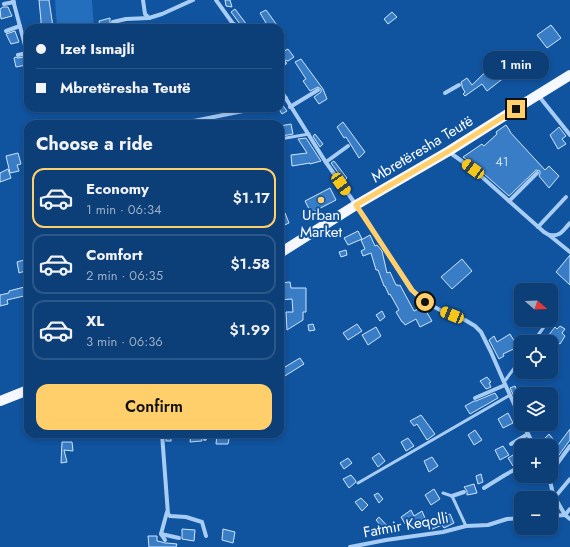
<!DOCTYPE html>
<html lang="en">
<head>
<meta charset="utf-8">
<style>
	body { margin:0; font-family:Jost,sans-serif; background:#1a497f; color:#f1f3f6; height:100vh; display:flex; flex-direction:column; font-size:15px; white-space:nowrap }
	* { box-sizing:border-box; margin:0 }
	p { font-size:13px; color:#9aaec6 }
	.icon { flex:none; width:22px; height:22px; fill:none; stroke:currentColor; stroke-width:2; stroke-linecap:round; stroke-linejoin:round }
	.map { position:relative; flex:1; overflow:hidden }
	.details { position:absolute; left:24px; top:120px; width:260px; height:318px; display:flex; flex-direction:column; background:#0c3e77; border-radius:12px; box-shadow:0 2px 6px #0003,0 0 0 1px #2c5789 }
	.details>* { flex:none }
	.banner { position:absolute; left:24px; top:24px; width:260px; height:88px; border-radius:12px; box-shadow:0 2px 6px #0003,0 0 0 1px #2c5789; display:grid; align-content:center; height:88px; padding:0 12px; background:#0c3e77 }
	.needle { width:26px; rotate:109deg }
	.tools { position:absolute; left:514px; top:283px; display:grid; gap:8px }
	.tools a { display:grid; place-items:center; width:44px; height:44px; border-radius:8px; background:#0c3e77; box-shadow:0 2px 6px #0003,0 0 0 1px #2c5789; font-size:20px }
	.end { position:absolute; width:18px; height:18px; margin:-9px; border:5px solid #ffcf6b; background:#111; box-shadow:0 0 0 2px #111 }
	.from { border-radius:50% }
	.bubble { position:absolute; height:28px; border-radius:12px; background:#0c3e77; box-shadow:0 2px 6px #0003,0 0 0 1px #2c5789; font-size:13px; font-weight:600; line-height:28px; text-align:center }
	.car { position:absolute; width:12px; height:24px; margin:-12px -6px; border-radius:5px; box-shadow:0 0 3px 1px #0007; background:linear-gradient(#f5c518 24%,#345 0 40%,#f5c518 0 76%,#345 0 86%,#f5c518 0) }
	.banner b { display:flex; align-items:center; gap:14px; height:38px; font-size:15px }
	.banner b+b { border-top:1px solid #2c5789 }
	.banner i { width:10px; height:10px; background:#f1f3f6 }
	ul { padding:0; list-style:none }
	li { display:flex; align-items:center; gap:12px; height:60px; margin:0 8px 6px; padding:0 4px; border:2px solid #2c5789; border-radius:12px }
	li div { flex:1 }
	li b { display:block; font-size:15px }
	li em { font-style:normal; font-weight:600 }
	li.selected { border-color:#ffcf6b }
	li>.icon { width:36px; height:36px; stroke-width:1.5 }
	h2 { padding:0 12px; font-size:18px; line-height:48px }
	.action { display:flex; gap:8px; margin-top:auto; padding:8px 12px }
	.action a { flex:1; height:46px; border-radius:12px; background:#ffcf6b; color:#111; font-size:16px; font-weight:600; line-height:46px; text-align:center }
	.map>svg:first-child { display:block }
	.green { fill:#236ebd }
	.building { fill:#397dc6; stroke:#d0e6fe }
	.lines { fill:none; stroke-linecap:round; stroke-linejoin:round }
	.service { stroke:#a7cdf5; stroke-width:3 }
	.minor { stroke:#a7cdf5; stroke-width:4 }
	.primary { stroke:#f5f9ff; stroke-width:10 }
	.route { stroke:#ffcf6b; stroke-width:5 }
	.poi-dot { fill:#ffcf6b; stroke:#10539f; stroke-width:1.5 }
	.labels { text-anchor:middle; stroke-width:4; stroke-linejoin:round; paint-order:stroke }
	.number-label { font-size:13px; fill:#cedef1 }
	.street-label { font-size:15px; fill:#fff; stroke:#10539f }
	.poi-label { font-size:15px; fill:#fff; stroke:#10539f }
</style>
</head>
<body>
<div class="map">
<svg width="570" height="547" viewBox="0 0 570 547">
	<rect width="100%" height="100%" fill="#10539f"/>
	<path class="green" d="M55 0H92L94 28H57Z"/>
	<g class="building">
		<path d="M39 0H49L52 20 53 28H41V21Z"/>
		<path d="M225 0H230L232 7 226 6Z"/>
		<path d="M3 7H8L12 16 1 19 0 9Z"/>
		<path d="M235 9 247 25 243 28 231 12Z"/>
		<path d="M266 10 269 14 279 28H254L266 23 260 13Z"/>
		<path d="M392 12 397 17 388 24 384 19Z"/>
		<path d="M110 18V22L111 25 100 28 99 21Z"/>
		<path d="M551 25 561 38 547 48 537 35Z"/>
		<path d="M15 31 19 42 11 44 6 34Z"/>
		<path d="M288 49 294 57 288 61 285 60H283L280 57V53Z"/>
		<path d="M503 55 514 70 487 91 482 84 465 96 463 94 465 92 462 87V85L461 82 467 78 472 85Z"/>
		<path d="M15 57 18 58 23 57 26 65 16 67 14 58Z"/>
		<path d="M301 59 323 89 327 99 319 104 314 97 321 92V89L318 87 310 91 303 81 306 79 295 62Z"/>
		<path d="M280 103H281L287 111 282 114 280 111Z"/>
		<path d="M343 122 365 152 359 158 346 137 344 138 337 127Z"/>
		<path d="M291 124 293 134 282 136 280 126Z"/>
		<path d="M506 125 510 131V132L545 170 549 166 559 176 549 188 539 176 540 174V171L536 170 509 196 475 166 463 157 482 144 484 146 497 134 496 132Z"/>
		<path d="M559 127 566 136 562 139 566 144 558 149 550 135Z"/>
		<path d="M315 134 323 144 320 147 313 136Z"/>
		<path d="M306 138 321 161 310 164V163L292 166 291 155 307 153 298 139Z"/>
		<path d="M18 153 21 164 17 165 19 171 10 173 6 156Z"/>
		<path d="M334 161 347 178 344 181 331 163Z"/>
		<path d="M8 169 11 178 0 182V173Z"/>
		<path d="M330 188 336 200 311 213 305 201Z"/>
		<path d="M285 213 289 223 280 227V215Z"/>
		<path d="M358 231 362 239 348 245 344 238Z"/>
		<path d="M370 235 375 246 377 245 382 251 387 273 390 272 396 285H398V286L400 285 414 311 424 306 427 311H426L432 321 420 327 416 319 405 325 403 322H402L396 312 399 310 390 294 389 295 385 286H384L378 270H376L371 253 363 256 361 251 365 249 361 240Z"/>
		<path d="M346 250 347 255 341 257 339 252Z"/>
		<path d="M570 255V285L556 272Z"/>
		<path d="M27 259 28 270 19 273 17 262Z"/>
		<path d="M462 259 472 271 452 289 441 277Z"/>
		<path d="M290 282 291 288H306V312H303V320L287 330 286 312H293L292 299 280 300V283Z"/>
		<path d="M28 286V295L7 300 8 304 0 306V295L9 293V291Z"/>
		<path d="M382 311 385 317 380 321 376 315Z"/>
		<path d="M313 324 315 330 309 331 308 325Z"/>
		<path d="M357 324 362 331 348 340 343 333Z"/>
		<path d="M560 326 565 329 562 333 565 336 560 344 548 336 555 327 557 329Z"/>
		<path d="M376 327 381 336 368 345 362 335Z"/>
		<path d="M510 334 518 347 503 354 504 356 499 359 489 340 494 336 497 342Z"/>
		<path d="M300 358 304 364 280 379V370Z"/>
		<path d="M487 377 491 382 489 383 491 387 486 389 480 381Z"/>
		<path d="M515 386 521 400V411L510 388Z"/>
		<path d="M495 393 498 398 470 414 465 406 474 401H476Z"/>
		<path d="M508 413 513 423 503 428 498 419Z"/>
		<path d="M421 415 435 434 427 440 417 424 414 426 410 421Z"/>
		<path d="M570 429V440L551 466V446H545L541 442 549 434 558 445Z"/>
		<path d="M475 430 482 440 474 445 468 435Z"/>
		<rect x="166" y="434" width="5" height="7"/>
		<path d="M191 434H201L202 441 190 442Z"/>
		<path d="M217 434H230L228 444H216Z"/>
		<path d="M408 438 414 446 406 451 401 442Z"/>
		<path d="M62 442H72L73 451 64 450 67 462 61 463Z"/>
		<path d="M503 446 509 455 500 460 495 450Z"/>
		<path d="M521 450V463L513 466 508 458Z"/>
		<path d="M379 453 385 461 378 467 372 458Z"/>
		<path d="M432 457 438 466 429 472 424 461Z"/>
		<path d="M348 458 352 463 344 469 340 463Z"/>
		<path d="M481 474 483 482 478 484 476 476Z"/>
		<path d="M351 475 356 481 355 483 349 488 343 479Z"/>
		<path d="M474 484 477 493 467 495V491L464 487Z"/>
		<path d="M434 489 440 499 431 505 425 495Z"/>
		<path d="M378 493 383 499 379 503 374 495Z"/>
		<path d="M361 498 368 505 362 511 355 502Z"/>
		<path d="M411 510 414 516 422 511 425 518 407 527 401 517Z"/>
		<path d="M450 514 454 523 444 528 442 525 430 530 426 521 438 517 439 519Z"/>
		<path d="M379 517 391 530 387 533 376 520Z"/>
		<path d="M182 529 195 530 194 541 182 539Z"/>
		<path d="M223 529 235 532 233 543 222 540Z"/>
		<path d="M148 536H157V541L162 542 165 543H167L177 544 176 547H149Z"/>
	</g>
	<g class="lines">
		<g class="service">
			<path d="M280 139 309 134"/>
			<path d="M551 318 552 316"/>
			<path d="M533 342 549 320"/>
			<path d="M504 382 521 359"/>
			<path d="M358 483 510 395"/>
			<path d="M443 493 452 496 466 526"/>
		</g>
		<g class="minor">
			<path d="M13 0 27 53 18 55"/>
			<path d="M143 0 145 14 149 18 162 14 193 0"/>
			<path d="M216 0 236 28"/>
			<path d="M4 4 14 2"/>
			<path d="M113 22 126 19 149 18"/>
			<path d="M228 28 234 24"/>
			<path d="M6 31 20 26"/>
			<path d="M280 66 285 63"/>
			<path d="M280 89 325 161 366 219 411 290 425 302 440 310 465 320 475 326 481 332 491 352 504 382 521 419"/>
			<path d="M445 93 459 85"/>
			<path d="M538 95 570 135"/>
			<path d="M280 100 286 98"/>
			<path d="M290 107 318 90"/>
			<path d="M179 124 248 110 255 108"/>
			<path d="M449 152 473 169 544 232 549 235 570 252"/>
			<path d="M326 162 348 146"/>
			<path d="M509 201 537 173"/>
			<path d="M538 227 566 197"/>
			<path d="M550 235C561 237 563 230 570 223"/>
			<path d="M475 398 505 385"/>
			<path d="M523 424 534 446"/>
			<path d="M162 434 168 514 170 516 186 517 202 522 206 536"/>
			<path d="M204 434 205 439"/>
			<path d="M511 444 528 434"/>
			<path d="M551 472 570 446"/>
			<path d="M549 476 553 494 565 515 570 519"/>
			<path d="M484 488 505 475 521 466"/>
			<path d="M452 496 464 492"/>
			<path d="M555 497 570 479"/>
			<path d="M551 516 565 515 570 509"/>
			<path d="M161 534 179 538"/>
			<path d="M165 540 161 534 167 512"/>
			<path d="M350 547 386 540 443 532 466 526 488 525 507 519 521 518"/>
		</g>
		<g class="primary">
			<path d="M280 253 356 205 449 151 528 101 570 75"/>
			<path d="M0 401 28 390"/>
		</g>
	</g>
	<g class="lines">
		<path class="route" d="M425 302 412 290 356 205 449 151 516 109"/>
	</g>
	<circle class="poi-dot" cx="321" cy="200" r="4"/>
	<g class="labels">
		<g class="number-label">
			<text x="502" y="166">41</text>
		</g>
		<g class="street-label">
			<text transform="translate(422 149) rotate(-31)" y="5">Mbretëresha Teutë</text>
			<text transform="translate(406 525) rotate(-10)" y="5">Fatmir Keqolli</text>
		</g>
		<g class="poi-label">
			<text x="321" y="220">Urban<tspan x="321" dy="17">Market</tspan></text>
		</g>
	</g>
</svg>
<div class="tools">
<a><svg class="needle" viewBox="-14 -14 28 28"><path d="M0-13l5 13h-10z" fill="#e53935"/><path d="M0 13l5-13h-10z" fill="#9aaec6"/></svg></a>
<a><svg class="icon" aria-label="locate" viewBox="0 0 24 24"><circle cx="12" cy="12" r="6"/><path d="M12 2v4M12 18v4M2 12h4M18 12h4"/></svg></a>
<a><svg class="icon" aria-label="layers" viewBox="0 0 24 24"><path d="M12 4l9 5-9 5-9-5zM3 14l9 5 9-5"/></svg></a>
<a>+</a>
<a>−</a>
</div>
<i class="end from" style="left:425px;top:302px"></i>
<i class="end" style="left:516px;top:109px"></i>
<div class="bubble" style="left:483px;top:51px;width:66px">1 min</div>
<i class="car" style="left:473px;top:169px;rotate:306deg"></i>
<i class="car" style="left:341px;top:184px;rotate:145deg"></i>
<i class="car" style="left:452px;top:315px;rotate:292deg"></i>
<div class="banner">
<b><i class="from"></i>Izet Ismajli</b>
<b><i></i>Mbretëresha Teutë</b>
</div>
<section class="details">
<h2>Choose a ride</h2>
<ul>
<li class="selected"><svg class="icon" aria-label="car" viewBox="0 0 24 24"><path d="M5 17H2v-5l4-1 3-4h7l3 4 3 1v5h-3M9 17h6M6 11h13"/><circle cx="7" cy="17" r="2"/><circle cx="17" cy="17" r="2"/></svg><div><b>Economy</b><p>1 min · 06:34</p></div><em>$1.17</em></li>
<li><svg class="icon" aria-label="car" viewBox="0 0 24 24"><path d="M5 17H2v-5l4-1 3-4h7l3 4 3 1v5h-3M9 17h6M6 11h13"/><circle cx="7" cy="17" r="2"/><circle cx="17" cy="17" r="2"/></svg><div><b>Comfort</b><p>2 min · 06:35</p></div><em>$1.58</em></li>
<li><svg class="icon" aria-label="car" viewBox="0 0 24 24"><path d="M5 17H2v-5l4-1 3-4h7l3 4 3 1v5h-3M9 17h6M6 11h13"/><circle cx="7" cy="17" r="2"/><circle cx="17" cy="17" r="2"/></svg><div><b>XL</b><p>3 min · 06:36</p></div><em>$1.99</em></li>
</ul>
<div class="action"><a>Confirm</a></div>
</section>
</div>
</body>
</html>
